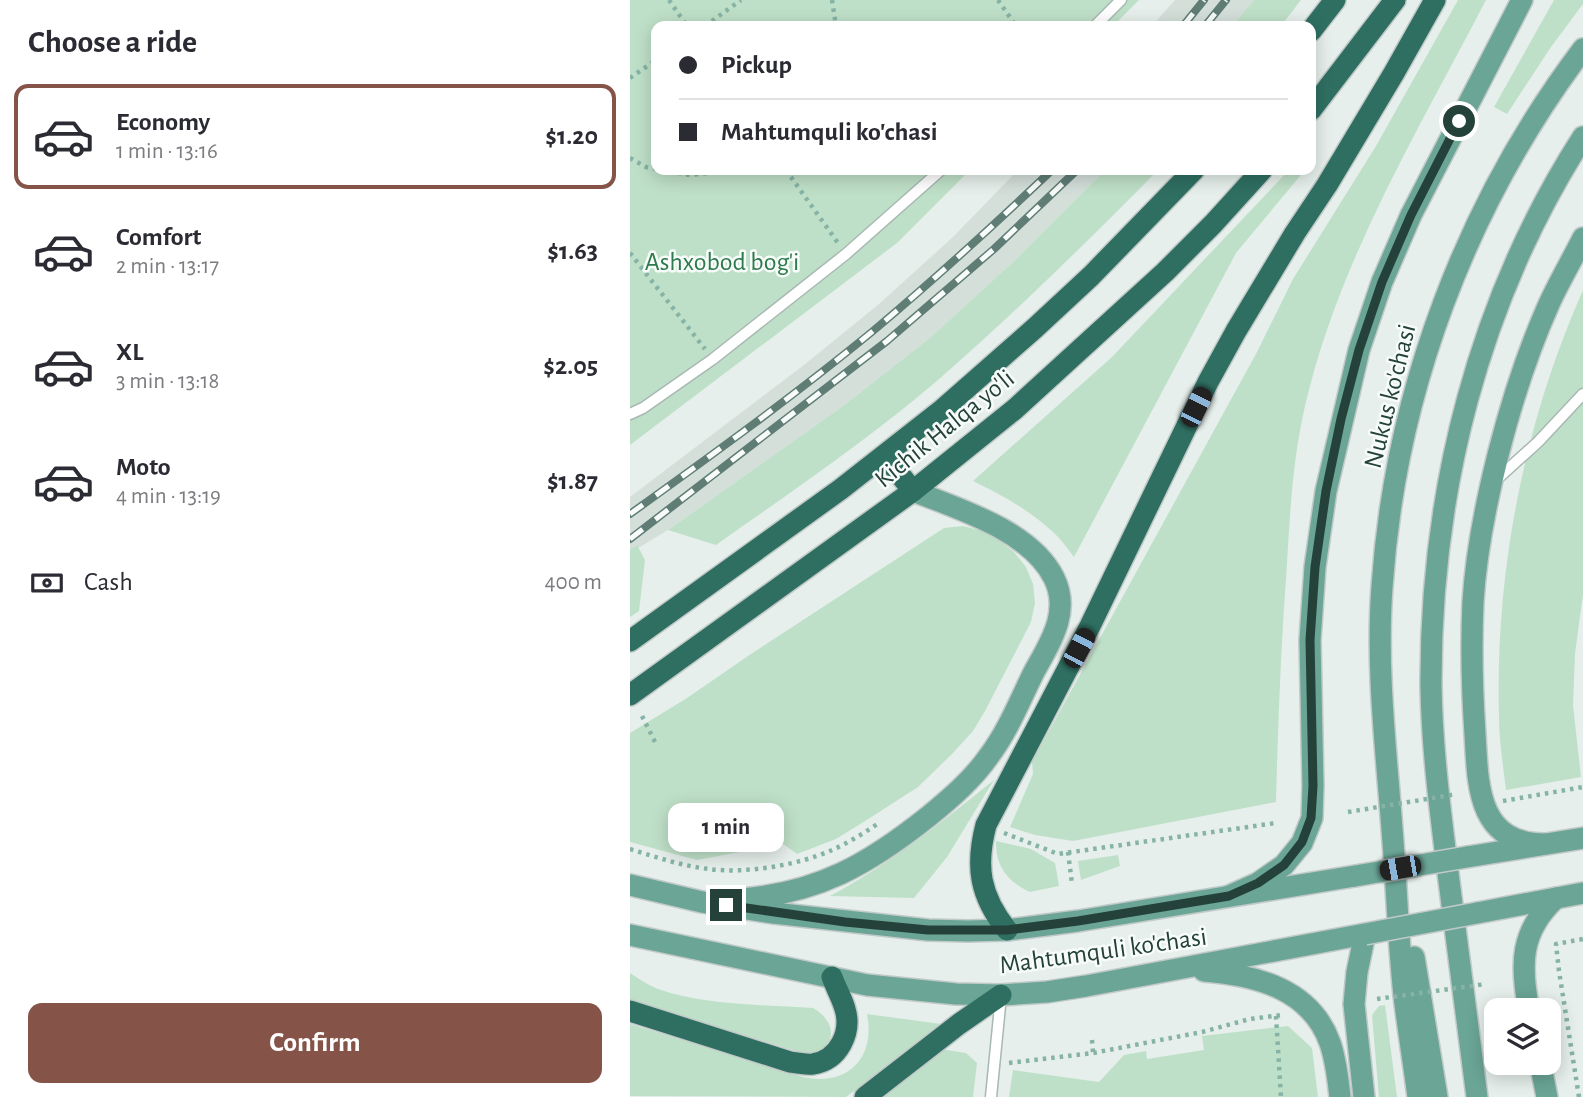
<!DOCTYPE html>
<html lang="en">
<head>
<meta charset="utf-8">
<style>
	body { margin:0; font-family:"Alegreya Sans",sans-serif; background:#f2f2f3; color:#2b2b33; height:100vh; display:flex; flex-direction:column; font-size:26px; white-space:nowrap }
	* { box-sizing:border-box; margin:0 }
	p { font-size:23px; color:#7c7c81 }
	.icon { flex:none; width:38px; height:38px; fill:none; stroke:currentColor; stroke-width:2; stroke-linecap:round; stroke-linejoin:round }
	.map { position:relative; flex:1; overflow:hidden }
	.drawer { display:flex; flex-direction:column; background:#fff; width:630px }
	.drawer>* { flex:none }
	.guide { position:absolute; left:21px; top:21px; width:665px; height:154px; border-radius:14px; box-shadow:0 4px 18px #0003; display:grid; align-content:center; height:154px; padding:0 28px; background:#fff }
	.tools { position:absolute; left:854px; top:998px; display:grid; gap:14px }
	.tools a { display:grid; place-items:center; width:77px; height:77px; border-radius:14px; background:#fff; box-shadow:0 4px 18px #0003; font-size:35px }
	.end { position:absolute; width:32px; height:32px; margin:-16px; border:9px solid #24423a; background:#fff; box-shadow:0 0 0 4px #fff }
	.from { border-radius:50% }
	.bubble { position:absolute; height:49px; border-radius:14px; background:#fff; box-shadow:0 4px 18px #0003; font-size:23px; font-weight:700; line-height:49px; text-align:center }
	.car { position:absolute; width:21px; height:42px; margin:-21px -10px; border-radius:9px; box-shadow:0 0 5px 2px #0007; background:linear-gradient(#222 24%,#8ab4d8 0 40%,#222 0 76%,#8ab4d8 0 86%,#222 0) }
	.guide b { display:flex; align-items:center; gap:24px; height:66px; font-size:26px }
	.guide b+b { border-top:2px solid #e1e1e2 }
	.guide i { width:18px; height:18px; background:#2b2b33 }
	ul { padding:0; list-style:none }
	li { display:flex; align-items:center; gap:21px; height:105px; margin:0 14px 10px; padding:0 14px; border:4px solid transparent; border-radius:14px }
	li div { flex:1 }
	li b { display:block; font-size:26px }
	li em { font-style:normal; font-weight:700 }
	li.on { border-color:#855347 }
	li>.icon { width:63px; height:63px; stroke-width:1.5 }
	h2 { padding:0 28px; font-size:32px; line-height:84px }
	.pay { display:flex; align-items:center; gap:18px; height:77px; padding:0 28px; font-size:26px }
	.pay p { margin-inline-start:auto }
	.primary-button { display:flex; gap:14px; margin-top:auto; padding:14px 28px }
	.primary-button a { flex:1; height:80px; border-radius:14px; background:#855347; color:#fff; font-size:28px; font-weight:700; line-height:80px; text-align:center }
	main { display:flex; flex:1; min-height:0 }
	.map>svg:first-child { display:block }
	.built { fill:#d4dfda }
	.green { fill:#bfe0c8 }
	.lines { fill:none; stroke-linecap:round; stroke-linejoin:round }
	.lane-casing { stroke:#a8b8b2; stroke-width:13 }
	.primary-casing { stroke:#c2cac8; stroke-width:24 }
	.highway-casing { stroke:#c2cac8; stroke-width:24 }
	.path { stroke:#86b3a5; stroke-width:4.5; stroke-dasharray:3.5 5; stroke-linecap:butt }
	.lane { stroke:#fff; stroke-width:10 }
	.primary { stroke:#6aa596; stroke-width:21 }
	.highway { stroke:#2f6f62; stroke-width:21 }
	.rail-casing { stroke:#5f7d75; stroke-width:8 }
	.rail { stroke:#f7fbf9; stroke-width:5; stroke-dasharray:16; stroke-linecap:butt }
	.primary-bridge-casing { stroke:#c2cac8; stroke-width:24; stroke-linecap:butt }
	.path-bridge { stroke:#86b3a5; stroke-width:4.5; stroke-dasharray:3.5 5; stroke-linecap:butt }
	.primary-bridge { stroke:#6aa596; stroke-width:21 }
	.route { stroke:#24423a; stroke-width:9 }
	.labels { text-anchor:middle; stroke-width:5; stroke-linejoin:round; paint-order:stroke }
	.park-label { font-size:26px; fill:#2d7a4b; stroke:#f7fbf9 }
	.street-label { font-size:26px; fill:#24423a; stroke:#f7fbf9 }
</style>
</head>
<body>
<main>
<section class="drawer">
<h2>Choose a ride</h2>
<ul>
<li class="on"><svg class="icon" aria-label="car" viewBox="0 0 24 24"><path d="M5 17H2v-5l4-1 3-4h7l3 4 3 1v5h-3M9 17h6M6 11h13"/><circle cx="7" cy="17" r="2"/><circle cx="17" cy="17" r="2"/></svg><div><b>Economy</b><p>1 min · 13:16</p></div><em>$1.20</em></li>
<li><svg class="icon" aria-label="car" viewBox="0 0 24 24"><path d="M5 17H2v-5l4-1 3-4h7l3 4 3 1v5h-3M9 17h6M6 11h13"/><circle cx="7" cy="17" r="2"/><circle cx="17" cy="17" r="2"/></svg><div><b>Comfort</b><p>2 min · 13:17</p></div><em>$1.63</em></li>
<li><svg class="icon" aria-label="car" viewBox="0 0 24 24"><path d="M5 17H2v-5l4-1 3-4h7l3 4 3 1v5h-3M9 17h6M6 11h13"/><circle cx="7" cy="17" r="2"/><circle cx="17" cy="17" r="2"/></svg><div><b>XL</b><p>3 min · 13:18</p></div><em>$2.05</em></li>
<li><svg class="icon" aria-label="car" viewBox="0 0 24 24"><path d="M5 17H2v-5l4-1 3-4h7l3 4 3 1v5h-3M9 17h6M6 11h13"/><circle cx="7" cy="17" r="2"/><circle cx="17" cy="17" r="2"/></svg><div><b>Moto</b><p>4 min · 13:19</p></div><em>$1.87</em></li>
</ul>
<div class="pay"><svg class="icon" aria-label="cash" viewBox="0 0 24 24"><path d="M3 7h18v10H3z"/><circle cx="12" cy="12" r="2"/></svg>Cash<p>400 m</p></div>
<div class="primary-button"><a>Confirm</a></div>
</section>
<div class="map">
<svg width="953" height="1097" viewBox="0 0 953 1097">
	<rect width="100%" height="100%" fill="#e6efeb"/>
	<g class="built">
		<path d="M545 0H624L602 26H522Z"/>
		<path d="M388 170H475L383 262 301 337 213 406 38 530 0 553V497L174 365 249 304 323 237Z"/>
	</g>
	<g class="green">
		<path d="M0 0H509L483 26H26V170H340L267 243 0 445Z"/>
		<path d="M624 0H671L651 26H602Z"/>
		<path d="M828 0H856C788 131 709 260 675 406 663 458 660 511 657 564 651 643 648 723 646 802L443 841 405 835 380 827 403 774 402 762 627 352 663 279 746 146Z"/>
		<path d="M924 0H953V4L921 47 877 114 864 107Z"/>
		<path d="M475 170H528C457 242 385 313 308 380 238 440 161 492 86 545L38 530 213 406 301 337 383 262Z"/>
		<path d="M659 170H675L606 253 444 557C437 548 431 539 423 532 399 510 372 495 343 481L482 357Z"/>
		<path d="M953 290V594L945 654 943 705 951 777 876 790C873 765 869 741 869 716 865 571 894 423 953 290Z"/>
		<path d="M333 526 352 531 370 541 384 552 396 567 403 584 405 603 401 622 355 711 343 731 322 754 288 787 240 818 206 839 167 854 153 844 67 860 0 842V733L57 698 118 656 314 528Z"/>
		<path d="M7 545 15 560 9 611 0 617V550Z"/>
		<path d="M364 780 317 857 284 898 200 896C260 864 312 822 364 780Z"/>
		<path d="M366 841 401 849 425 863 429 886 400 892C378 882 365 866 366 841Z"/>
		<path d="M488 855 490 866 451 880 448 861Z"/>
		<path d="M0 973C9 979 18 985 28 989 72 1005 137 1005 183 1008 209 1023 207 1050 176 1054L0 1000Z"/>
		<path d="M755 1005 767 1097H749L742 1015 749 1006Z"/>
		<path d="M237 1014 311 1024 216 1097 0 1096V1024L173 1077C217 1087 246 1058 237 1014Z"/>
		<path d="M658 1026 682 1048 688 1097H379L383 1070 469 1082 494 1055 516 1051 517 1059 574 1050 572 1036Z"/>
		<path d="M304 1048 336 1053 347 1063 343 1097H247Z"/>
	</g>
	<g class="lines">
		<g class="lane-casing">
			<g id="lane">
				<path d="M465 26 491 0"/>
				<path d="M0 414 13 408 83 359 216 254 311 170"/>
				<path d="M866 480 908 442 953 394"/>
				<path d="M361 1097 371 996"/>
			</g>
		</g>
		<g class="primary-casing">
			<g id="primary">
				<path d="M914 844C847 843 848 785 845 734 842 690 841 646 843 602 846 552 856 503 868 455 881 404 897 353 919 304 929 282 942 260 953 238"/>
				<path d="M837 857 953 838"/>
				<path d="M0 885 72 902 143 913 298 930 338 931 377 930 448 921 725 876"/>
				<path d="M599 896 628 883 654 865 672 843 682 818 683 786 680 640 685 567 696 491 729 350 752 282 781 215 892 0"/>
				<path d="M109 899C187 894 239 864 299 816 321 798 343 779 359 756 378 731 390 700 404 672 420 643 441 612 424 578 401 531 329 509 283 491"/>
				<path d="M847 913 953 893"/>
				<path d="M0 935 237 985 326 994 371 995 417 992 456 986 735 934 727 972 724 1004 734 1097"/>
				<path d="M784 957 807 1097"/>
				<path d="M574 971C626 975 681 989 700 1043 706 1060 708 1079 710 1097"/>
				<path d="M899 1010C890 965 890 931 926 898"/>
				<path d="M910 1062 917 1097"/>
				<path d="M788 1097C784 1066 779 1035 775 1004 768 946 767 887 762 829 756 749 746 668 752 587 765 393 836 204 953 49"/>
				<path d="M847 1097C837 1025 828 953 819 881 811 817 802 751 801 686 800 493 848 300 953 137"/>
			</g>
		</g>
		<g class="highway-casing">
			<g id="highway">
				<path d="M681 31 705 0"/>
				<path d="M681 110 765 0"/>
				<path d="M255 456 283 491"/>
				<path d="M0 641 211 489 313 409 405 328 461 276 564 170"/>
				<path d="M0 695 283 491 385 409 535 272 583 224 632 170"/>
				<path d="M377 930C350 896 345 867 356 825L460 626 578 382 606 331 665 233 697 185 764 73 805 0"/>
				<path d="M0 1011 160 1062C168 1063 175 1065 183 1064 209 1060 222 1032 215 1009 212 998 206 988 202 977"/>
				<path d="M235 1097 329 1024 371 995"/>
			</g>
		</g>
		<g class="path">
			<path d="M39 0 57 26"/>
			<path d="M202 0 206 26"/>
			<path d="M368 0 386 26"/>
			<path d="M75 26 111 0"/>
			<path d="M0 78 26 60"/>
			<path d="M0 158 16 167 26 169"/>
			<path d="M31 170 60 175 105 170"/>
			<path d="M156 170 208 243"/>
			<path d="M0 253 75 349"/>
			<path d="M12 716 26 744"/>
			<path d="M873 801 953 787"/>
			<path d="M374 833 428 854 646 823"/>
			<path d="M0 849C26 857 52 866 79 869 115 874 169 865 202 850 218 843 234 833 249 823"/>
			<path d="M438 852 442 884"/>
			<path d="M646 1016 651 1097"/>
			<path d="M462 1040 463 1053"/>
			<path d="M379 1063 463 1053 572 1032 620 1019 652 1015"/>
			<path d="M949 1097 929 971 926 944 953 939"/>
		</g>
		<use href="#lane" class="lane"/>
		<use href="#primary" class="primary"/>
		<use href="#highway" class="highway"/>
		<g class="rail-casing">
			<g id="rail">
				<path d="M553 26 574 0"/>
				<path d="M575 26 596 0"/>
				<path d="M0 514C82 455 165 395 243 331 305 279 364 225 422 170"/>
				<path d="M0 539 257 341 364 249 447 170"/>
			</g>
		</g>
		<use href="#rail" class="rail"/>
		<g class="primary-bridge-casing">
			<g id="primary-bridge">
				<path d="M725 876 837 857"/>
				<path d="M735 934 847 913"/>
			</g>
		</g>
		<g class="path-bridge">
			<path d="M718 812 827 794"/>
			<path d="M747 999 856 984"/>
		</g>
		<use href="#primary-bridge" class="primary-bridge"/>
	</g>
	<g class="lines">
		<path class="route" d="M96 905 215 922 298 930H377L448 921 599 896 628 883 654 865 672 842 681 818 683 786 680 640 685 567 696 491 711 419 729 350 752 282 781 215 829 121"/>
	</g>
	<g class="labels">
		<g class="park-label">
			<text x="92" y="270">Ashxobod bog'i</text>
		</g>
		<g class="street-label">
			<text transform="translate(759 396) rotate(-76)" y="9">Nukus ko'chasi</text>
			<text transform="translate(314 428) rotate(-39)" y="9">Kichik Halqa yo'li</text>
			<text transform="translate(473 950) rotate(-8)" y="9">Mahtumquli ko'chasi</text>
		</g>
	</g>
</svg>
<div class="tools">
<a><svg class="icon" aria-label="layers" viewBox="0 0 24 24"><path d="M12 4l9 5-9 5-9-5zM3 14l9 5 9-5"/></svg></a>
</div>
<i class="end from" style="left:829px;top:121px"></i>
<i class="end" style="left:96px;top:905px"></i>
<div class="bubble" style="left:38px;top:803px;width:116px">1 min</div>
<i class="car" style="left:566px;top:407px;rotate:26deg"></i>
<i class="car" style="left:449px;top:648px;rotate:28deg"></i>
<i class="car" style="left:770px;top:868px;rotate:260deg"></i>
<div class="guide">
<b><i class="from"></i>Pickup</b>
<b><i></i>Mahtumquli ko'chasi</b>
</div>
</div>
</main>
</body>
</html>
